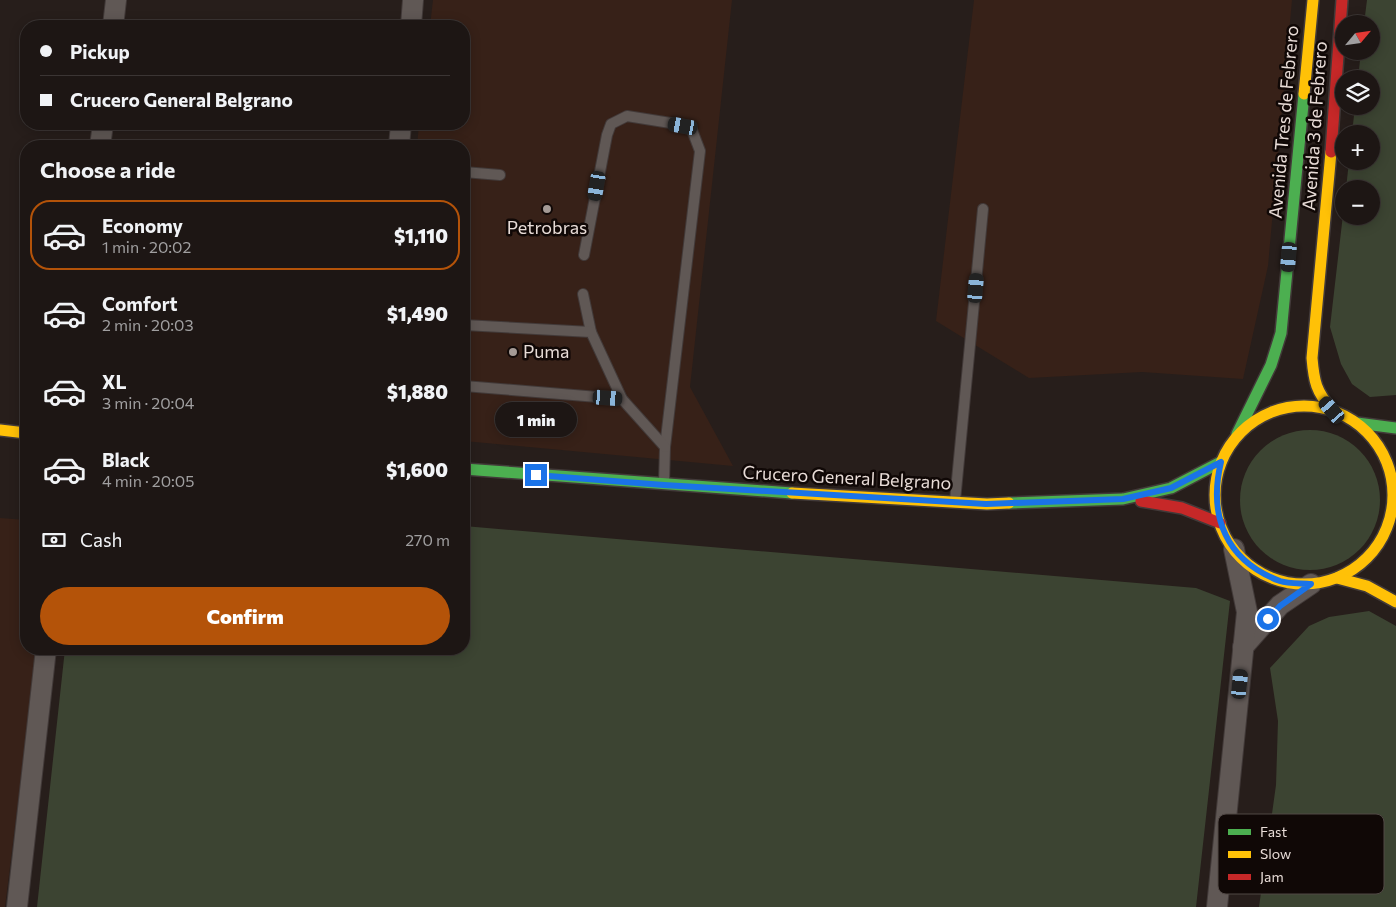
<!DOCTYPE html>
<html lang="en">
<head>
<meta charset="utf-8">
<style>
	body { margin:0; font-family:Commissioner,sans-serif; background:#2a2322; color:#f1f3f6; height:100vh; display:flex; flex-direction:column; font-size:19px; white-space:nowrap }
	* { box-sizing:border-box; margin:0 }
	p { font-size:16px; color:#a09fa0 }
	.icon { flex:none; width:28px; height:28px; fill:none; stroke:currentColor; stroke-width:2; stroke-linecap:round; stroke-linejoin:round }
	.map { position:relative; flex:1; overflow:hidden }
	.details { position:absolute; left:20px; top:140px; width:450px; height:515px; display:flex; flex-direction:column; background:#1d1614; border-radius:20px; box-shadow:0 2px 12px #0003,0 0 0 1px #3b3534 }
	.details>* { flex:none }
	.banner { position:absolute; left:20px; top:20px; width:450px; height:110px; border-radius:20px; box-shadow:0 2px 12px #0003,0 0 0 1px #3b3534; display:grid; align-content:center; height:110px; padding:0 20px; background:#1d1614 }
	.needle { width:32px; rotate:61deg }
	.controls { position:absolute; left:1335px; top:15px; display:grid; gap:10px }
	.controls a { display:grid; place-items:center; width:45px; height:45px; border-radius:50%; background:#1d1614; box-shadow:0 2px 12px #0003,0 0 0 1px #3b3534; font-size:25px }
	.end { position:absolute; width:22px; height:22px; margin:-11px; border:6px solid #1a73e8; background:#fff; box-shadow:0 0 0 2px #fff }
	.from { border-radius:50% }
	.bubble { position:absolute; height:35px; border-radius:18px; background:#1d1614; box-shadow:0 2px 12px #0003,0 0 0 1px #3b3534; font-size:16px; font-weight:800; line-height:35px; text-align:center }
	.car { position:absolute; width:15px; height:30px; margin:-15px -8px; border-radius:6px; box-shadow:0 0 4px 1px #0007; background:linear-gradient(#222 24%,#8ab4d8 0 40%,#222 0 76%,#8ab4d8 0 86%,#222 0) }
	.banner b { display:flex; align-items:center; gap:18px; height:48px; font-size:19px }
	.banner b+b { border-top:1px solid #3b3534 }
	.banner i { width:12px; height:12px; background:#f1f3f6 }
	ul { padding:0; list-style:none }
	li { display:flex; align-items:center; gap:15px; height:70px; margin:0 10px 8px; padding:0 10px; border:2px solid transparent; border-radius:20px }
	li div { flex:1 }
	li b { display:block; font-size:19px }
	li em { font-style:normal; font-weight:800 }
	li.active { border-color:#b45309 }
	li>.icon { width:45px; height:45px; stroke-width:1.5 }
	h2 { padding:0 20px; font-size:22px; line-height:60px }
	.pay { display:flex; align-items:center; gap:12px; height:55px; padding:0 20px; font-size:19px }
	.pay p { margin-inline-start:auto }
	.cta { display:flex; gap:10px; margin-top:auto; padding:10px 20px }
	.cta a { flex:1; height:58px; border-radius:30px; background:#b45309; color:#fff; font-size:20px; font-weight:800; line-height:58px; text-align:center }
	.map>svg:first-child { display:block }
	.built { fill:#372118 }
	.green { fill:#3c4432 }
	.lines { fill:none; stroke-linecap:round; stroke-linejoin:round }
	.lane-casing { stroke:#423a39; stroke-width:12 }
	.street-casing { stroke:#423a39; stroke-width:22 }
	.fast-casing { stroke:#423a39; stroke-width:14 }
	.slow-casing { stroke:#423a39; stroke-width:14 }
	.jam-casing { stroke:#423a39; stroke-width:14 }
	.lane { stroke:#605855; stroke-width:10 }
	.street { stroke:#605855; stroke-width:20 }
	.fast { stroke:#4caf50; stroke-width:11 }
	.slow { stroke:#ffc107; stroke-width:11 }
	.jam { stroke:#c62828; stroke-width:11 }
	.route { stroke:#1a73e8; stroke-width:6 }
	.poi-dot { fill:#a49a95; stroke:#100806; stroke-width:2 }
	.labels { text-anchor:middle; stroke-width:5; stroke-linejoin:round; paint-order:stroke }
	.street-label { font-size:18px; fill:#e8dcd7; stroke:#100806 }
	.poi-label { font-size:18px; fill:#e8dcd7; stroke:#100806 }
	.key { fill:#100806; stroke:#514845; stroke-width:1 }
	.key-label { font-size:14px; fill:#e8dcd7 }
</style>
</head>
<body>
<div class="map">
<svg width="1396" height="907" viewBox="0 0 1396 907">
	<rect width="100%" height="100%" fill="#271e1b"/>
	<g class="built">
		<path d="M433 0H732L690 387 733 466 464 441V146H417L419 124H464V26H430Z"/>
		<path d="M974 0H1292L1268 266 1243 379 1142 372 1029 378 936 321Z"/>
		<path d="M0 518 26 520V649H37L5 907H0Z"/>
	</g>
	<g class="green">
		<path d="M1367 0H1396V395L1370 397 1352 384 1341 364 1330 327 1344 206V216H1371V189H1346L1349 161H1371V134H1352L1355 106H1371V79H1358L1361 51H1371V24H1364Z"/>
		<circle cx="1310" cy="500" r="70"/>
		<path d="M464 526 1196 588 1230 601 1196 907H37L65 649H464Z"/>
		<path d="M1369 611 1396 626V907H1259L1276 785 1278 721 1270 668 1309 626 1329 617Z"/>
	</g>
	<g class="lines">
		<g class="lane-casing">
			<g id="lane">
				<path d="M464 172 500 175"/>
				<path d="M584 255 607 135 611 124 627 116 683 125 692 130 700 151 665 447 664 484"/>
				<path d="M583 294 591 332"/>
				<path d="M464 325 591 332 622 399 665 447"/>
				<path d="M464 386 622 399"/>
				<path d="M955 501 983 209"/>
			</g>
		</g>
		<g class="street-casing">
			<g id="street">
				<path d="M113 26 116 0"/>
				<path d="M411 26 413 0"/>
				<path d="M100 146 103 124"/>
				<path d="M399 146 401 124"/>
				<path d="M1243 647 1280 605 1311 584"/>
				<path d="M17 907 46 649"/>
				<path d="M1217 907 1247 612 1234 549"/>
			</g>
		</g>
		<g class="fast-casing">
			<g id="fast">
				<path d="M1357 423 1396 428"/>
				<path d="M1237 434 1271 365 1281 333 1304 94"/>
				<path d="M464 469 792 493"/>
				<path d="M1009 503 1123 499 1171 488 1221 462"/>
			</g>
		</g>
		<g class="slow-casing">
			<g id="slow">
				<path d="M1304 94 1313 0"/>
				<path d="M1331 152 1312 358C1314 382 1316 391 1332 410"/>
				<circle cx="1304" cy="495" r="89"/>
				<path d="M0 430 26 433"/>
				<path d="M792 493 987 504 1009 503"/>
				<path d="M1337 578 1367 586 1396 602"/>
			</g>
		</g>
		<g class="jam-casing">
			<g id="jam">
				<path d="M1331 152 1342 0"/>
				<path d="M1141 501 1182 508 1220 523"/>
			</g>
		</g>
		<use href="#lane" class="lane"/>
		<use href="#street" class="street"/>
		<use href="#fast" class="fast"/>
		<use href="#slow" class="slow"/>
		<use href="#jam" class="jam"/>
	</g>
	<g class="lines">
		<path class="route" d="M536 475 664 485 986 504 1123 499 1171 488 1221 462C1208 516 1226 561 1280 581 1289 584 1301 583 1311 584L1280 606 1268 619"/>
	</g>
	<g class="poi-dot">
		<circle cx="547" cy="209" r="5"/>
		<circle cx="513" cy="352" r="5"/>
	</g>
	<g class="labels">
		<g class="street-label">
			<text transform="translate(1284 122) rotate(-85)" y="6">Avenida Tres de Febrero</text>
			<text transform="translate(1315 126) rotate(-86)" y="6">Avenida 3 de Febrero</text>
			<text transform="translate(847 478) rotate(3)" y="6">Crucero General Belgrano</text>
		</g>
		<g class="poi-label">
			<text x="547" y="234">Petrobras</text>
			<text x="523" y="358" text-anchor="start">Puma</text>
		</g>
	</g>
	<rect x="1218" y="814" width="166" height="80" rx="8" class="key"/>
	<rect x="1228" y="829" width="23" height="6" fill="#4caf50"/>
	<rect x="1228" y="851" width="23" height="7" fill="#ffc107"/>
	<rect x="1228" y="874" width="23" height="6" fill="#c62828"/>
	<g class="key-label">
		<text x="1260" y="837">Fast</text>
		<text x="1260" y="859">Slow</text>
		<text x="1260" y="882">Jam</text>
	</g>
</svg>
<div class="controls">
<a><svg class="needle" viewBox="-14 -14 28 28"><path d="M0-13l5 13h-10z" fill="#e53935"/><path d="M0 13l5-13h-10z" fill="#a09fa0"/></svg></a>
<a><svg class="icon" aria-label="layers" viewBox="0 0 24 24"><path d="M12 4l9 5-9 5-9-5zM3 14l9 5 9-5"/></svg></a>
<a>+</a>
<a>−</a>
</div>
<i class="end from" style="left:1268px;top:619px"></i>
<i class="end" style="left:536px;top:475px"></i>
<div class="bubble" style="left:495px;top:402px;width:82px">1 min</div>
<i class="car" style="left:683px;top:126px;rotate:280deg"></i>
<i class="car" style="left:597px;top:186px;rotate:190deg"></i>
<i class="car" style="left:1289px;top:257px;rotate:185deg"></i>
<i class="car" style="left:976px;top:288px;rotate:5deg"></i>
<i class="car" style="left:608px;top:398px;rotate:94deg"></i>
<i class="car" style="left:1332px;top:410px;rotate:319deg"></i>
<i class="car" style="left:1240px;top:684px;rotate:6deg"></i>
<div class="banner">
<b><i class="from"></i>Pickup</b>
<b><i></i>Crucero General Belgrano</b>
</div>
<section class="details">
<h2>Choose a ride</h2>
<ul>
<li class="active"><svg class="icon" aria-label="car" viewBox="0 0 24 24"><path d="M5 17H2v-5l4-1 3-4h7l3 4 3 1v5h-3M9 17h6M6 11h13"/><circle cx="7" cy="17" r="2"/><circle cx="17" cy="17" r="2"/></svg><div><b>Economy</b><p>1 min · 20:02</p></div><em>$1,110</em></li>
<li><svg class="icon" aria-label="car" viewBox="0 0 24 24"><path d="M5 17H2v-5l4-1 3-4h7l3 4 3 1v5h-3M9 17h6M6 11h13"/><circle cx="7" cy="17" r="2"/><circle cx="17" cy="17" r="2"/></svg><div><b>Comfort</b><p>2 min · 20:03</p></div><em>$1,490</em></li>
<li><svg class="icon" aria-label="car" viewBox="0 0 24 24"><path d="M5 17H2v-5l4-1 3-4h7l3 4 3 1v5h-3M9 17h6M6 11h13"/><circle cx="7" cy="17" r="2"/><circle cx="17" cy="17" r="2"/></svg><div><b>XL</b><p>3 min · 20:04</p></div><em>$1,880</em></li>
<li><svg class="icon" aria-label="car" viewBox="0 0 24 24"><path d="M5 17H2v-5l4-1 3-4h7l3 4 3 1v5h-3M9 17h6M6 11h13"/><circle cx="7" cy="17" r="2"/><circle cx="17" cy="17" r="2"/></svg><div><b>Black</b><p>4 min · 20:05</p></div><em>$1,600</em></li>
</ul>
<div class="pay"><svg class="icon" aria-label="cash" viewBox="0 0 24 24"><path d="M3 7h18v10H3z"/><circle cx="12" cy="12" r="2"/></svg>Cash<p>270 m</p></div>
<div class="cta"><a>Confirm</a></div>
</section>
</div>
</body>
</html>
